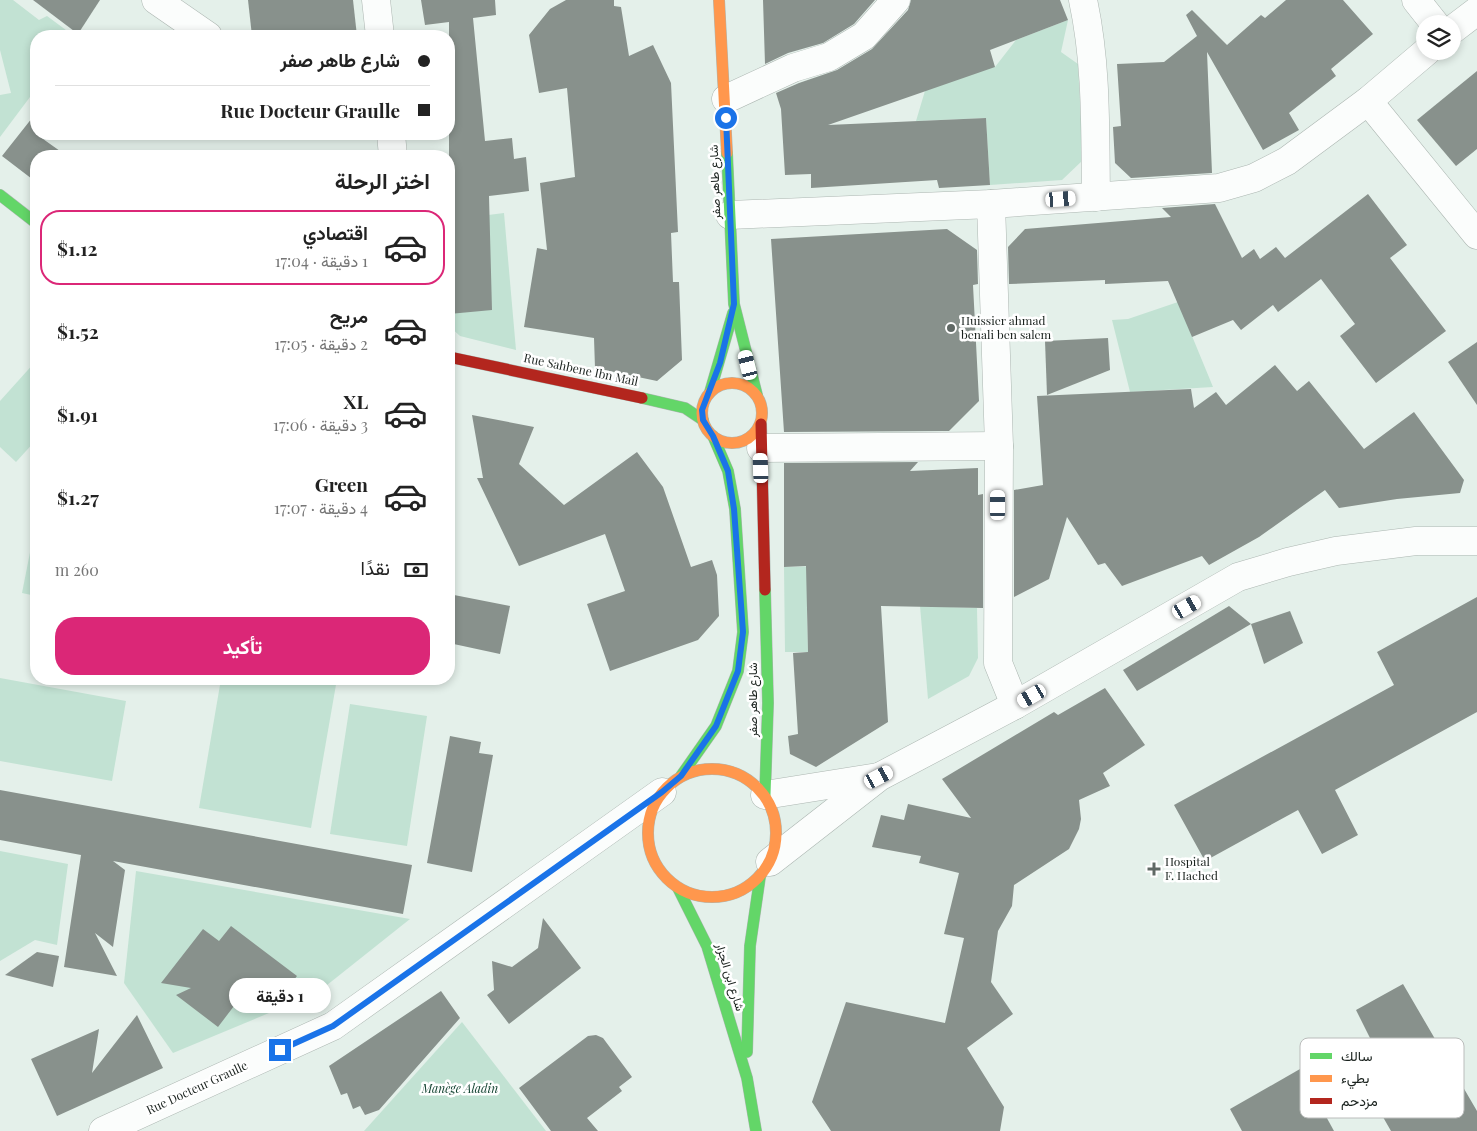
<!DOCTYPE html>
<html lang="ar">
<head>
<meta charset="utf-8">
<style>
	body { margin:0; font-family:"Playfair Display",Vazirmatn,serif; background:#f6f6f6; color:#222; direction:rtl; height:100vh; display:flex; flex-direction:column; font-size:19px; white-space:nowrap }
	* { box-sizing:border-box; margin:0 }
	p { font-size:16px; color:#767676 }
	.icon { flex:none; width:28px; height:28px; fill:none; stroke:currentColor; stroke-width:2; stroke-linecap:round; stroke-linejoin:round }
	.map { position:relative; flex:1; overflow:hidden; direction:ltr }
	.side { position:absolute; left:30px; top:150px; width:425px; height:535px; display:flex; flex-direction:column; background:#fff; border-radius:20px; box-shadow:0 2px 8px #0003; direction:rtl }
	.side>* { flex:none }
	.hud { position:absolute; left:30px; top:30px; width:425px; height:110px; border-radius:20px; box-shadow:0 2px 8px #0003; direction:rtl; display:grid; align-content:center; height:110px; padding:0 25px; background:#fff }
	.fabs { position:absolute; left:1416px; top:15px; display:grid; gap:10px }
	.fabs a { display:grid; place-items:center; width:45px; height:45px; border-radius:50%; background:#fff; box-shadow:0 2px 8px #0003; font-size:25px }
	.end { position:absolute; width:22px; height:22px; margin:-11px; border:6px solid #1a73e8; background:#fff; box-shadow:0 0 0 2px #fff }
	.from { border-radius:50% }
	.bubble { position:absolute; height:35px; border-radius:18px; background:#fff; box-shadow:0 2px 8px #0003; font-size:16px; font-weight:700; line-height:35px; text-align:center; direction:rtl }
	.car { position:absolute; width:15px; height:30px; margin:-15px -8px; border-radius:6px; box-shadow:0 0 4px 1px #0007; background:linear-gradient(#fff 24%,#345 0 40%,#fff 0 76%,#345 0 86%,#fff 0) }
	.hud b { display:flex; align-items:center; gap:18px; height:48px; font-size:19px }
	.hud b+b { border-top:1px solid #e0e0e0 }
	.hud i { width:12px; height:12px; background:#222 }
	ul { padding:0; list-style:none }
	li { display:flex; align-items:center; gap:15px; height:75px; margin:0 10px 8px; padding:0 15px; border:2px solid transparent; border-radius:20px }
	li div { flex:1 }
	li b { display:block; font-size:19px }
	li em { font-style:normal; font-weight:700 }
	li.current { border-color:#db2777 }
	li>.icon { width:45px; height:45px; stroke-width:1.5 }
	h2 { padding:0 25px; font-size:22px; line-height:60px }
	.pay { display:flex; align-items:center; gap:12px; height:55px; padding:0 25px; font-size:19px }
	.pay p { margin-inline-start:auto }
	.primary-button { display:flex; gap:10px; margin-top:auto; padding:10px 25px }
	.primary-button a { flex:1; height:58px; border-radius:20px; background:#db2777; color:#fff; font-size:20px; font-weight:700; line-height:58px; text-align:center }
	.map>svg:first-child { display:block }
	.green { fill:#c2e2d3 }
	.building { fill:#88918c }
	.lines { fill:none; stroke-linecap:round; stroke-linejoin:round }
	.street-casing { stroke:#acb6b1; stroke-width:29 }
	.fast-casing { stroke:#acb6b1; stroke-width:12 }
	.slow-casing { stroke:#acb6b1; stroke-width:12 }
	.jam-casing { stroke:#acb6b1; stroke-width:12 }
	.street { stroke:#fbfdfc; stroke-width:28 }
	.fast { stroke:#63d668; stroke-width:11 }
	.slow { stroke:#ff974d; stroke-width:11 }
	.jam { stroke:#b3261e; stroke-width:11 }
	.route { stroke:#1a73e8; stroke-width:6 }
	.poi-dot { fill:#606965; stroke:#fff; stroke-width:2 }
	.labels { text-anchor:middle; stroke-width:5; stroke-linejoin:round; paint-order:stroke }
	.street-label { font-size:12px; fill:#19211d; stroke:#fff }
	.poi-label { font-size:12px; fill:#19211d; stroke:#fff; text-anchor:start }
	.park-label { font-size:12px; font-style:italic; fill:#144432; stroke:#fff }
	.key { fill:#fff; stroke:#babcbb; stroke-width:1 }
	.key-label { font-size:14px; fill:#19211d }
</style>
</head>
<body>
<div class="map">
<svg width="1477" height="1131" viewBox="0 0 1477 1131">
	<rect width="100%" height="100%" fill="#e4f0ea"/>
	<g class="green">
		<path d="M0 0H13L39 20 47 16 74 36H36V89L0 137V95L11 93 0 50Z"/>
		<path d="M1068 20 1061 52 1078 64 1083 160 1062 180 990 185 986 118 916 121 933 64 995 67 1016 40Z"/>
		<path d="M504 213 516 350 460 336 449 326V220Z"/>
		<path d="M1178 302 1213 387 1130 392 1112 320 1128 319Z"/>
		<path d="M36 361V440L16 462 0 447V401Z"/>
		<path d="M36 522V596L22 593Z"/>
		<path d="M825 566 807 611 808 652H785L784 567Z"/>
		<path d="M920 606 977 608 978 658 969 676 928 699Z"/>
		<path d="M0 678 126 701 112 781 0 761Z"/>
		<path d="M221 679H337L311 828 199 808Z"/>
		<path d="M350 704 427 716 407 846 330 834Z"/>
		<path d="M0 851 68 864 57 945 35 940 0 961Z"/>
		<path d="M136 871 410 919 317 993 173 1053 124 983Z"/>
		<path d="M462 1022 546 1131H364Z"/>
	</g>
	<g class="building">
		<path d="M33 0H100L78 34Z"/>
		<path d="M248 0H353L357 36H252Z"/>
		<path d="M421 0H495L496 15 473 18 485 141 512 138 514 159 526 157 529 191 489 196 492 310 449 314V22L425 25Z"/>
		<path d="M566 0H614V6L621 7 629 56 653 45 671 83 678 232 671 233 673 282H679L682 360 657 381 595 368 594 338 524 327 537 248 547 250 540 183 575 177 567 88 539 93 529 35 550 9Z"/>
		<path d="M763 0H875L854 24 823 43 788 53 765 64Z"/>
		<path d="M911 0H1060L1068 20 990 50 995 67 828 125 986 118 990 185 939 188 937 180 811 188V174L785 175 781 109 776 93 799 83 837 70 872 49 908 10Z"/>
		<path d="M1286 0H1343L1373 34 1331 69 1336 76 1289 113 1299 130 1263 150 1207 52 1212 173 1131 178 1115 163 1113 127 1121 126 1117 64 1164 62 1197 36 1186 15 1192 10 1227 45 1261 15 1265 18Z"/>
		<path d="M1477 71V149L1456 166 1417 120Z"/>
		<path d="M36 113V134L67 156H36V182L2 156Z"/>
		<path d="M1368 194 1407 245 1390 258 1446 331 1376 383 1340 336 1355 324 1321 279 1278 312 1273 305 1241 330 1233 320 1192 337 1168 281 1105 284V280L1009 284 1008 247 1025 229 1171 217 1162 208 1215 204 1242 258 1254 249 1260 259 1276 247 1285 258Z"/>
		<path d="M947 229 977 250 978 284 973 285 979 401 949 431 784 432 771 239Z"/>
		<path d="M1108 338 1110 370 1047 395 1045 341Z"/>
		<path d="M1477 342V405L1448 362Z"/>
		<path d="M1275 365 1297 391 1309 381 1364 449 1414 412 1464 480 1460 493 1397 499 1339 508 1325 490 1259 537 1209 565 1202 556 1122 586 1105 563 1098 565 1067 517 1049 579 1014 597V490L1043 485 1037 396 1191 389 1194 408 1216 392 1226 405Z"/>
		<path d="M472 415 534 427 519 464 564 505 637 452 663 487 691 567 712 560 717 575 719 616 698 640 610 671 587 604 625 591 605 534 519 566 477 478H483Z"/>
		<path d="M918 462 910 471 978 468V495L983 494V608L881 606 888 722 816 767 790 754 788 736 798 734 793 653 808 652 806 566 784 567V463Z"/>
		<path d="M449 594 510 606 500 654 449 643Z"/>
		<path d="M1477 597V712L1335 790 1358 835 1322 854 1298 810 1205 861 1174 805 1394 685 1377 652Z"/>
		<path d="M1229 606 1251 624 1137 691 1123 670Z"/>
		<path d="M1290 611 1303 643 1264 664 1251 624Z"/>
		<path d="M1105 688 1145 745 1103 773 1110 786 1079 800 1081 819 1079 829 1069 849 1014 885 1012 906 998 931 991 982 1013 1014 967 1048 1004 1107 1000 1131H831L812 1102 846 1002 945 1023 964 938 944 934 959 873 919 863 921 856 872 847 881 815 904 820 908 804 971 818 942 779 1054 712 1058 715Z"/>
		<path d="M450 736 481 742 479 753 493 755 472 872 427 863Z"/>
		<path d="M0 790 412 865 403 914 113 861 125 870 113 947 95 933 117 976 64 967 81 855 0 840Z"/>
		<path d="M543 918 581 968 509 1024 487 995 494 990 492 961 512 967 538 948Z"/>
		<path d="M231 926 297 976 275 1004 250 985 218 1027 176 995 191 988 161 983 203 929 219 941Z"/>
		<path d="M37 952 59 956 53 987 5 975Z"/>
		<path d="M1403 984 1477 1111V1131H1391L1352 1063 1375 1048 1356 1010Z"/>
		<path d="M441 991 460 1018 379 1110 365 1115 360 1106 353 1109 347 1093 341 1095 329 1066Z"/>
		<path d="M137 1015 163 1068 57 1116 31 1059 99 1029 92 1073Z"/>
		<path d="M596 1035 603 1038 632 1077 619 1087 622 1091 587 1118 598 1131H551L519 1088 588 1036Z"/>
		<path d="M1300 1069 1334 1131H1242L1230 1109Z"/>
	</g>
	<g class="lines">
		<g class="street-casing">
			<g id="street">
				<path d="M156 0 208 36"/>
				<path d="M376 0 380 36"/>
				<path d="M1083 0C1097 65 1095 130 1096 197"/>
				<path d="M1416 0 1435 24"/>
				<path d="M1452 30 1477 11"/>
				<path d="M726 99 793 68 829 57 864 36 896 0"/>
				<path d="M1368 101 1477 235"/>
				<path d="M391 134 393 156"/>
				<path d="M991 204 999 446 998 663 1015 705"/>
				<path d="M730 215 991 204 1219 188 1254 178 1287 161 1368 101 1427 51"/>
				<path d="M761 448 999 446"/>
				<path d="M765 795 878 777"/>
				<path d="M770 862 879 777 1015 705 1238 577 1288 562 1336 551 1416 541H1477"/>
				<path d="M103 1131 333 1026 662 792"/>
			</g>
		</g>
		<g class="fast-casing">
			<g id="fast">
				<path d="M727 153 734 304 757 395"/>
				<path d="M0 195 36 223"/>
				<path d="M710 392 733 313"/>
				<path d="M642 398 685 408 703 420"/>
				<path d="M681 776 716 726 738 671 743 632 735 509 728 471 713 436"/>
				<path d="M765 795 768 703 765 590"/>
				<path d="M678 888 707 946 747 1078 756 1131"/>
				<path d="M747 1052 750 946 760 877"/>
			</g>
		</g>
		<g class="slow-casing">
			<g id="slow">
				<path d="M719 0 727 153"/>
				<circle cx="732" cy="413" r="30"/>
				<circle cx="712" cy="833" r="64"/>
			</g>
		</g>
		<g class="jam-casing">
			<g id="jam">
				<path d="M449 357 642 398"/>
				<path d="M761 424 765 590"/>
			</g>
		</g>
		<use href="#street" class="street"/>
		<use href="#fast" class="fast"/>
		<use href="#slow" class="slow"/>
		<use href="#jam" class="jam"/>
	</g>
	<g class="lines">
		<path class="route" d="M280 1050 333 1026 662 792 681 776 716 726 738 671 743 632 734 509 728 471 713 436 703 420 702 410 720 363 734 304 726 118"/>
	</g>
	<g class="poi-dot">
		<circle cx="951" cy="328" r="5"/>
		<path d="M1151.5 861.5h5v5h5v5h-5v5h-5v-5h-5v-5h5z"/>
	</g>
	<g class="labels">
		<g class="street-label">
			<text transform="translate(715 182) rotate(-92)" y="4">شارع طاهر صفر</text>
			<text transform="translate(581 370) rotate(12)" y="4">Rue Sahbene Ibn Mail</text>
			<text transform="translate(753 700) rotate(-90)" y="4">شارع طاهر صفر</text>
			<text transform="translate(730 977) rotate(73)" y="4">شارع ابن الجزار</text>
			<text transform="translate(197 1088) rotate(-25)" y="4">Rue Docteur Graulle</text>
		</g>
		<g class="poi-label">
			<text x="961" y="325">Huissier ahmad<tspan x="961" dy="14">benali ben salem</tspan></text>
			<text x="1165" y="866">Hospital<tspan x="1165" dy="14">F. Hached</tspan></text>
		</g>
		<g class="park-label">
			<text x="460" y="1093">Manège Aladin</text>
		</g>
	</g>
	<rect x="1300" y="1038" width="164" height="80" rx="8" class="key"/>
	<rect x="1310" y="1053" width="22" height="6" fill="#63d668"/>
	<rect x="1310" y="1075" width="22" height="7" fill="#ff974d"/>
	<rect x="1310" y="1098" width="22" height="6" fill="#b3261e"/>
	<g class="key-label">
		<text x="1341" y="1061">سالك</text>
		<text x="1341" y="1083">بطيء</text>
		<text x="1341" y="1106">مزدحم</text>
	</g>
</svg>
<div class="fabs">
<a><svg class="icon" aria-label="layers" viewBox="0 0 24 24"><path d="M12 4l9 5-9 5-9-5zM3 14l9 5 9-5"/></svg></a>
</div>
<i class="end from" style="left:726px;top:118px"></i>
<i class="end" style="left:280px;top:1050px"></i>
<div class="bubble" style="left:229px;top:978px;width:102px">1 دقيقة</div>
<i class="car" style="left:1061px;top:199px;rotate:86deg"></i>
<i class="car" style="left:748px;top:365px;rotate:346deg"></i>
<i class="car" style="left:761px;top:468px;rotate:358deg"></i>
<i class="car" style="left:998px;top:505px;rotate:0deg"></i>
<i class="car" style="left:1187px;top:607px;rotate:60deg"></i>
<i class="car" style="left:1032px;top:696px;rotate:240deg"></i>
<i class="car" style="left:879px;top:777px;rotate:62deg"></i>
<div class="hud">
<b><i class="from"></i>شارع طاهر صفر</b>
<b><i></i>Rue Docteur Graulle</b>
</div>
<section class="side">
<h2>اختر الرحلة</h2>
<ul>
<li class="current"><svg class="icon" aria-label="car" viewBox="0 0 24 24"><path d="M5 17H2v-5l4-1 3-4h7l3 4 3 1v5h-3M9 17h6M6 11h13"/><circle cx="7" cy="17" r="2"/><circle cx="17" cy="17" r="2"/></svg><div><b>اقتصادي</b><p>1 دقيقة · 17:04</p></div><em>$1.12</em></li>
<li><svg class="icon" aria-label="car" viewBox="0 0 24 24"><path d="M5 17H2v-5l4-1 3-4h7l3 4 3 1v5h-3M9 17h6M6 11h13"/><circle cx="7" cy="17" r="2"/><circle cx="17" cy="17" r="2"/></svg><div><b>مريح</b><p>2 دقيقة · 17:05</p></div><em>$1.52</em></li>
<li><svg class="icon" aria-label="car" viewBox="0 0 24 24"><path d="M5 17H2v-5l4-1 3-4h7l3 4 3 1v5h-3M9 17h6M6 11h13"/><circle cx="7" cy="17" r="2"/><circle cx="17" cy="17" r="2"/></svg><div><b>XL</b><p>3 دقيقة · 17:06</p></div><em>$1.91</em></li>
<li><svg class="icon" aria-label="car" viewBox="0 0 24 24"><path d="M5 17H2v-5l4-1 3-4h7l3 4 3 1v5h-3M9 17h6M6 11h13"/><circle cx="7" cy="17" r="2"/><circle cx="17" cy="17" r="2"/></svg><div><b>Green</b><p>4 دقيقة · 17:07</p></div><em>$1.27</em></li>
</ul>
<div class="pay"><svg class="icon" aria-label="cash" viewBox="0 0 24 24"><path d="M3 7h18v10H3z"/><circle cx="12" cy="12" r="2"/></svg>نقدًا<p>260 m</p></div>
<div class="primary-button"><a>تأكيد</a></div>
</section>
</div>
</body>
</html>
